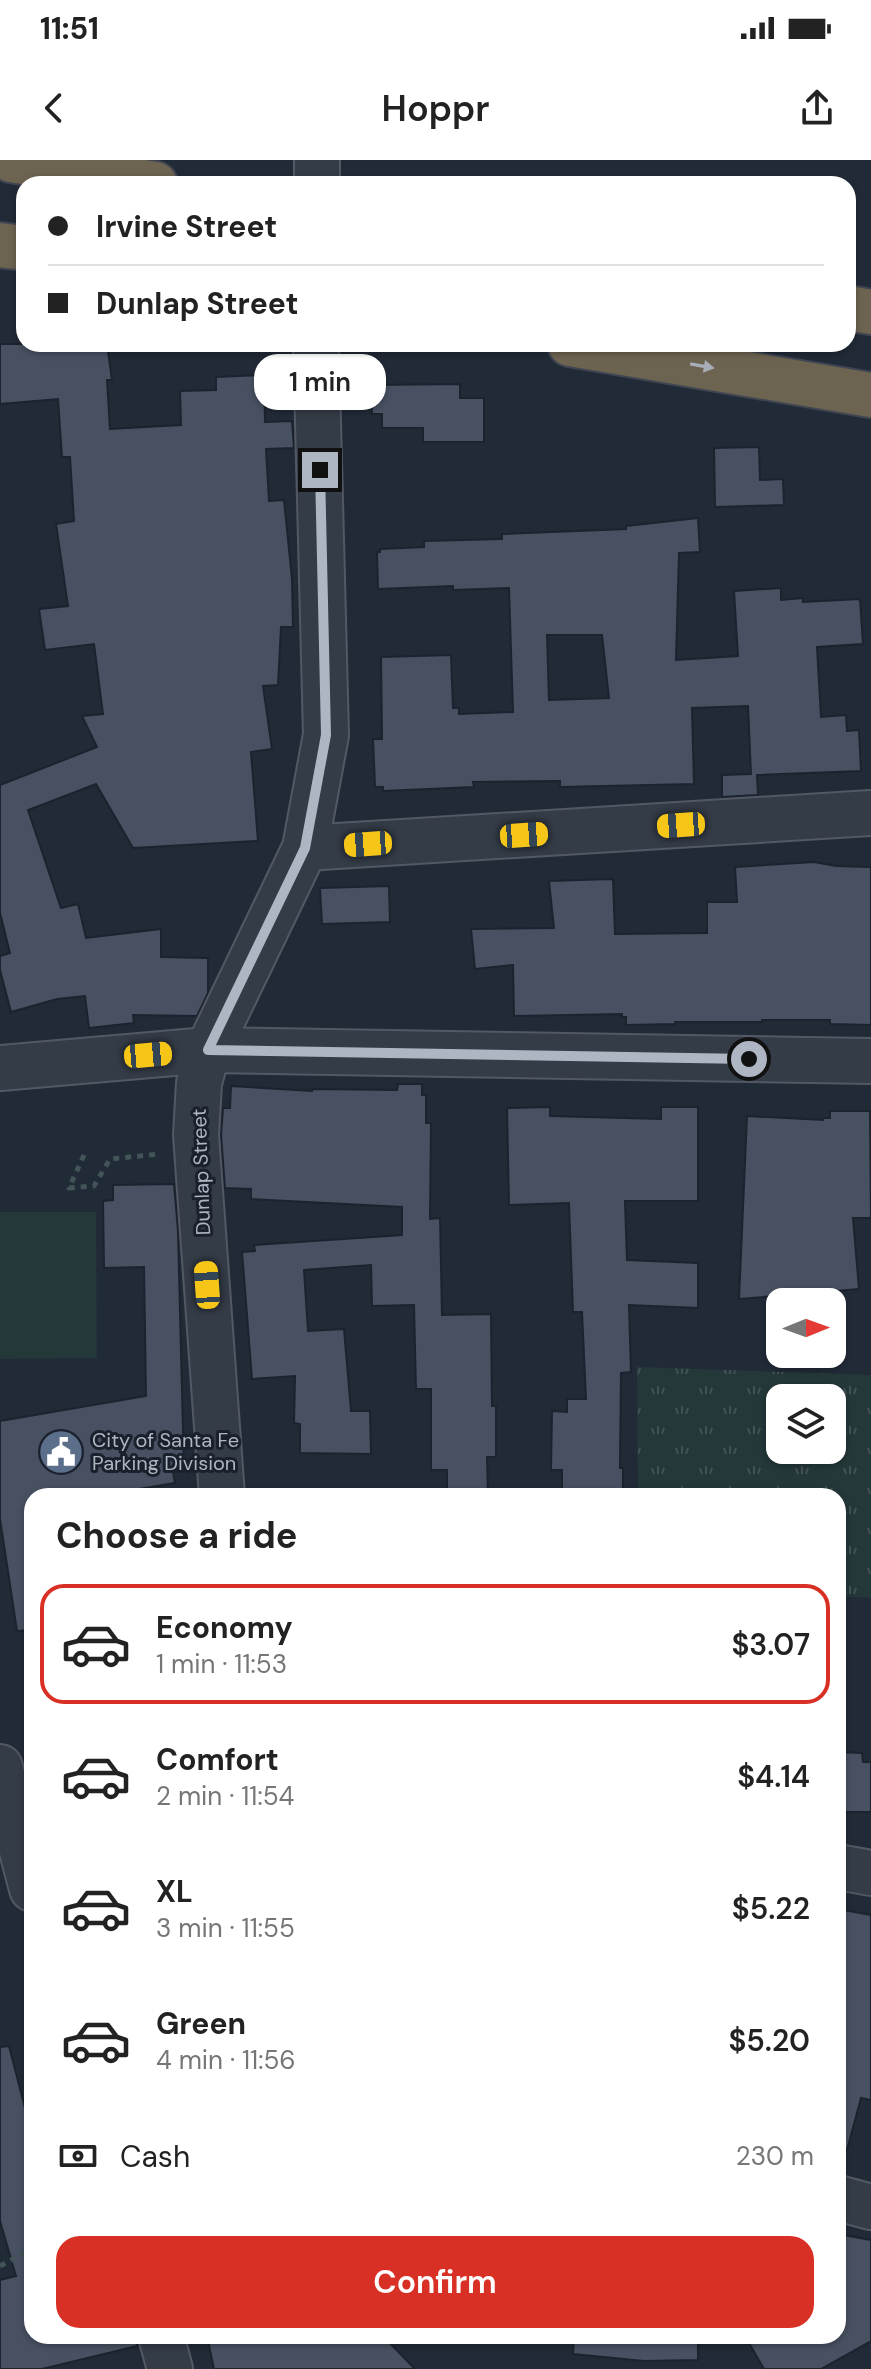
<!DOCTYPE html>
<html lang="en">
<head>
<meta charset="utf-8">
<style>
	body { margin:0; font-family:"DM Sans",sans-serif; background:#f2f2f2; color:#222; height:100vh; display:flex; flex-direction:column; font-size:30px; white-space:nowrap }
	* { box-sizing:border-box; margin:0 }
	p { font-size:26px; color:#767676 }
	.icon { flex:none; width:44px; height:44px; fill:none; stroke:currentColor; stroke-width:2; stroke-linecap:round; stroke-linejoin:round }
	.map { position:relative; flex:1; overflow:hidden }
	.sheet { position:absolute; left:24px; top:1328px; width:822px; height:856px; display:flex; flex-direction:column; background:#fff; border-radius:24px; box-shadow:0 2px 6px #0004 }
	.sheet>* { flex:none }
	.guide { position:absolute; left:16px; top:16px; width:840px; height:176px; border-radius:24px; box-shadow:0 2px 6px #0004; display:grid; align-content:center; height:176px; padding:0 32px; background:#fff }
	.needle { width:52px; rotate:89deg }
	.buttons { position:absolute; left:766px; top:1128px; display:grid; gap:16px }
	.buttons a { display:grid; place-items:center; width:80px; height:80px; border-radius:16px; background:#fff; box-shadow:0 2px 6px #0004; font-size:40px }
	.end { position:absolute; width:36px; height:36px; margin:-18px; border:10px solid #aeb6c4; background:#111; box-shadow:0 0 0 4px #111 }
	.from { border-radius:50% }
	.bubble { position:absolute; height:56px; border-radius:24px; background:#fff; box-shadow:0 2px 6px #0004; font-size:26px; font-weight:600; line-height:56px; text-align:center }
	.car { position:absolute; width:24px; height:48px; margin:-24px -12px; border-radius:10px; box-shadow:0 0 6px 2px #0007; background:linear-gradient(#f5c518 24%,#345 0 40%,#f5c518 0 76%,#345 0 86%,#f5c518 0) }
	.guide b { display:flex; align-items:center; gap:28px; height:76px; font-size:30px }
	.guide b+b { border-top:2px solid #e0e0e0 }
	.guide i { width:20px; height:20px; background:#222 }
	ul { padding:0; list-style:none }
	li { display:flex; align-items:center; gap:24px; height:120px; margin:0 16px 12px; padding:0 16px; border:4px solid transparent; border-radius:24px }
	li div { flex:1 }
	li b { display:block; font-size:30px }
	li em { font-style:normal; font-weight:600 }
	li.selected { border-color:#d93025 }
	li>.icon { width:72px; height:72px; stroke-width:1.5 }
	h2 { padding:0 32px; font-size:36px; line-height:96px }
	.pay { display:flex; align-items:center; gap:20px; height:88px; padding:0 32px; font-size:30px }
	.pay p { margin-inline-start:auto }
	.action { display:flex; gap:16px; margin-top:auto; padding:16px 32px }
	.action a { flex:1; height:92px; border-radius:24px; background:#d93025; color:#fff; font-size:32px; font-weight:600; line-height:92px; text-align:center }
	.status { display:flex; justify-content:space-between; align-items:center; height:56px; padding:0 40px; background:#fff; direction:ltr }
	.status svg { height:22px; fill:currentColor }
	header { display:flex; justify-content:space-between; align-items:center; height:104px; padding:0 32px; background:#fff; font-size:36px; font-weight:600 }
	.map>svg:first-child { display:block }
	.grass { fill:url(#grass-tufts); fill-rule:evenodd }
	.pitch { fill:#243739 }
	.building { fill:#475161; stroke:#1c232e; stroke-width:2; fill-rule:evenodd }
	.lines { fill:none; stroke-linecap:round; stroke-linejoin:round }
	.minor-casing { stroke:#525965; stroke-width:48 }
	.highway-casing { stroke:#3f4652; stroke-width:48 }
	.path { stroke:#425457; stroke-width:5; stroke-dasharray:6 6; stroke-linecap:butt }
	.minor { stroke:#343c47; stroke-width:44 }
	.highway { stroke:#6d6351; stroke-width:44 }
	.oneway { fill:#a8aeb8 }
	.route { stroke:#aeb6c4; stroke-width:10 }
	.labels { text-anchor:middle; stroke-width:6; stroke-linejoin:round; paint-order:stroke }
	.street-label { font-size:20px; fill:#aeb6c4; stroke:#1a212c }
	.poi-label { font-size:20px; fill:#aeb6c4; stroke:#1a212c; text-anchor:start }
</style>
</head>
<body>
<div class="status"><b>11:51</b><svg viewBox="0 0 49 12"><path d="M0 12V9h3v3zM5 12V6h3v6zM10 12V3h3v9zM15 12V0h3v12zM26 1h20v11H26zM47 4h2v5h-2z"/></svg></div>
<header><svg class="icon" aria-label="back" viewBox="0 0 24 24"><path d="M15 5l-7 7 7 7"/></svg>Hoppr<svg class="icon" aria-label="share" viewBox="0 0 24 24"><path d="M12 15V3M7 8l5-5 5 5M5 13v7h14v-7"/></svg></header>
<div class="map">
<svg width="871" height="2209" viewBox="0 0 871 2209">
	<defs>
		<pattern id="grass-tufts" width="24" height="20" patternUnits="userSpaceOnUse" patternTransform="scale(2)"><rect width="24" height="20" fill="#243739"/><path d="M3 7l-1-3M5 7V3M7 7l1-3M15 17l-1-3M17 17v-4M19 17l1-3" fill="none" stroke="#415254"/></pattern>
	</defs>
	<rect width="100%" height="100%" fill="#212a37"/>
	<path class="grass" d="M637 1207 871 1215V1438L838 1436V1336H638ZM780 1238H832V1290H780Z"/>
	<path class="pitch" d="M0 1052H96L97 1198 0 1199Z"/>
	<g class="building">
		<path d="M0 184H107L112 220H107L110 269 181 265 180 231 216 230V217L264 215 265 262 292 261 294 288 266 289 269 341 284 340 292 419 293 467H281L278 525 263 526 272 589 251 592 258 681 133 688 96 624 28 650 61 748 78 744 86 778 161 769V797L208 798V833L197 856 133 855 134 863 89 868 85 836 57 839 11 852 0 810V796L10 793 0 753V625L97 587 82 556 103 554 94 484 45 490 39 449 68 446 56 364 74 361 70 297H62L58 239 0 244Z"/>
		<path d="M460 224V238H484V282H423V268H382V254H372V225Z"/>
		<path d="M759 287 760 320 783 319 784 345 715 347 714 288Z"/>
		<path d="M698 358 700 392 679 393 676 500 738 496 734 431 781 428V440L803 438V442L860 439 863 484 817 487 821 557 846 555 847 571 859 570 861 611 757 615 758 635 722 637V615L751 614 748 546 692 548 694 624 560 627V621L473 622 474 627 383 631V627H375L373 579H382L381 497 451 495 453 548H459V554L513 552 509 428 453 430V426L378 429 377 392H380V389L424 387V381L502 379V374L626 369V366ZM547 475H602L609 538 549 540Z"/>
		<path d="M814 702 836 706 871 707V865L830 864V860H762V862H675V864L626 865V857H622V854L514 856 513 805 475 809 471 769 554 768 549 721 613 719 615 774 707 773V742H737L735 707Z"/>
		<path d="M389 726 390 762 322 764 320 728Z"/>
		<path d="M398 924H422V935H426V963H431L430 1059 440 1058 442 1155 491 1154 492 1246H496V1297H487L488 1336H447V1310H431V1229H416L414 1145 372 1146 371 1105 304 1110 308 1171 344 1169 351 1251H370L371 1294 300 1293V1264L294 1263 295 1216 252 1219 242 1092 255 1091 254 1085 402 1075V1047L251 1039V1029L225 1028 221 975 223 948H230L231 926 312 931V929L397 930Z"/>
		<path d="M550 947V956L661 959V947H698V1041H625L627 1100 698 1103V1148L629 1145 631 1212 621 1213 620 1308H623V1336H562V1310H551L552 1251 567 1252V1239H586L582 1152H573L569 1043 509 1045 507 948Z"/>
		<path d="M830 951H870L871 1058H853L859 1129 739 1139 747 956 823 960V958H830Z"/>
		<path d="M174 1024 178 1071 184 1311 173 1312 175 1323 97 1336H32V1470L17 1471 0 1359V1261L146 1236 144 1107 104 1108 103 1041 113 1040V1025Z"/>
		<path d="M838 1592 862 1593 863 1602H871V1652H838Z"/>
		<path d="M838 1749 871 1755V1940L861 1938 847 1990 838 1989V1894L843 1865 838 1864Z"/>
		<path d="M9 1886 32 1975V2176H136L137 2186 42 2209H0V2120L16 2116 0 2061V1887Z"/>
		<path d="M838 2074 871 2080V2181L821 2209H764L745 2176H838Z"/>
		<path d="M207 2176H383L415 2209H214Z"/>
		<path d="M574 2176H698V2200L644 2201 573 2194Z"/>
	</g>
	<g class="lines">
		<g class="minor-casing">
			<g id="minor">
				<path d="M317 24V0"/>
				<path d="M305 688 871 653"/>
				<path d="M0 908 208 890 871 901"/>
				<path d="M222 1336 196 975 199 923 208 890 305 688 326 575 316 184"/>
				<path d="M0 1607 32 1729"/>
				<path d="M838 1707 871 1713"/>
				<path d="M838 2038 871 2047"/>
				<path d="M161 2176 170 2209"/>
			</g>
		</g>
		<g class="highway-casing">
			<g id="highway">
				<path d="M11 0 155 24"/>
				<path d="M0 85 24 88"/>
				<path d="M848 148 871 152"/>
				<path d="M570 184 871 235"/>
			</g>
		</g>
		<g class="path">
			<path d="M84 995 69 1028 94 1026 110 999 159 994"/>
			<path d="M0 2106 20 2095 32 2093"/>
		</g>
		<use href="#minor" class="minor"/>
		<use href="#highway" class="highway"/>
	</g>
	<defs><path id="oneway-solid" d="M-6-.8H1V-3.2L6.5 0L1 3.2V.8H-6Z" transform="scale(2)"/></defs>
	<use class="oneway" href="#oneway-solid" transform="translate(702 206) rotate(10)"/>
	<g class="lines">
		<path class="route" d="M320 310 326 575 305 688 208 890 749 899"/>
	</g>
	<defs>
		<g id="civic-disc" transform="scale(2.3)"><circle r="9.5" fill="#5c6f8a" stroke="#1a212c"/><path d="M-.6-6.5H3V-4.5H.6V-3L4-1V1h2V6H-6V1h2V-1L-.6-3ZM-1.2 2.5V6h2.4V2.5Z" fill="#fff"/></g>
	</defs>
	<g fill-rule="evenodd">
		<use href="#civic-disc" x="61" y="1292"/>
	</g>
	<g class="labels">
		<g class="street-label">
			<text transform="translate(201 1012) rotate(-92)" y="7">Dunlap Street</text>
		</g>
		<g class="poi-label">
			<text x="92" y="1287">City of Santa Fe<tspan x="92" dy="23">Parking Division</tspan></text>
		</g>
	</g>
</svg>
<div class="buttons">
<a><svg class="needle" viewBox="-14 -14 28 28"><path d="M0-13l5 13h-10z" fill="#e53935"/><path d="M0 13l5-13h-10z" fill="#767676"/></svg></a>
<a><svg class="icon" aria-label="layers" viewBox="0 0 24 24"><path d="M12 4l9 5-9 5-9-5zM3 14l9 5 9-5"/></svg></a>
</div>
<i class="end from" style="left:749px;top:899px"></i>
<i class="end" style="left:320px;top:310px"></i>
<div class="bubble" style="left:254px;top:194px;width:132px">1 min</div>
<i class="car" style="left:681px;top:665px;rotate:266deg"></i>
<i class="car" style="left:524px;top:675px;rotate:86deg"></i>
<i class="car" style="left:368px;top:684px;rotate:266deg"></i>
<i class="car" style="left:148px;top:895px;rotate:85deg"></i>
<i class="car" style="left:207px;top:1125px;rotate:356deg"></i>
<div class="guide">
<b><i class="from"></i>Irvine Street</b>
<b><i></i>Dunlap Street</b>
</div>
<section class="sheet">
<h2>Choose a ride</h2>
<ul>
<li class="selected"><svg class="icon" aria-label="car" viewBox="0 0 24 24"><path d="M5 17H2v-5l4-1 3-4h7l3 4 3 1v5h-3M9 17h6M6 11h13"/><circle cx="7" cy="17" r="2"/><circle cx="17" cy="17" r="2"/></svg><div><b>Economy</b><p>1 min · 11:53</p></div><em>$3.07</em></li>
<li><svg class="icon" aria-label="car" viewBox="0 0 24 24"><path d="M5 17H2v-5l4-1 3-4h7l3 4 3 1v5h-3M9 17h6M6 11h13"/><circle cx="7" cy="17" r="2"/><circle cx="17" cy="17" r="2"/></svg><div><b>Comfort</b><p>2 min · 11:54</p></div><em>$4.14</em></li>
<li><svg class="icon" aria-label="car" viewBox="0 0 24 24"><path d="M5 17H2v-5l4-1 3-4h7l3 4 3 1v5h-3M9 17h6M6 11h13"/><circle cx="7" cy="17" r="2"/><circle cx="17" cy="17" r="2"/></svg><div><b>XL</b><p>3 min · 11:55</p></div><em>$5.22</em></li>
<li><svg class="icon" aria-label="car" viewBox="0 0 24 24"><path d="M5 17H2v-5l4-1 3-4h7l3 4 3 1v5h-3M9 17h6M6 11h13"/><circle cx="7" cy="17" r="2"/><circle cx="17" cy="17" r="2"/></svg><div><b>Green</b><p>4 min · 11:56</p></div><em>$5.20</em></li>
</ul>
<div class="pay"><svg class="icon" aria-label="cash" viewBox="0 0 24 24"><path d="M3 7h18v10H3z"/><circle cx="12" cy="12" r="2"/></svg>Cash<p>230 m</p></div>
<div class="action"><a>Confirm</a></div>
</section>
</div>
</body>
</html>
